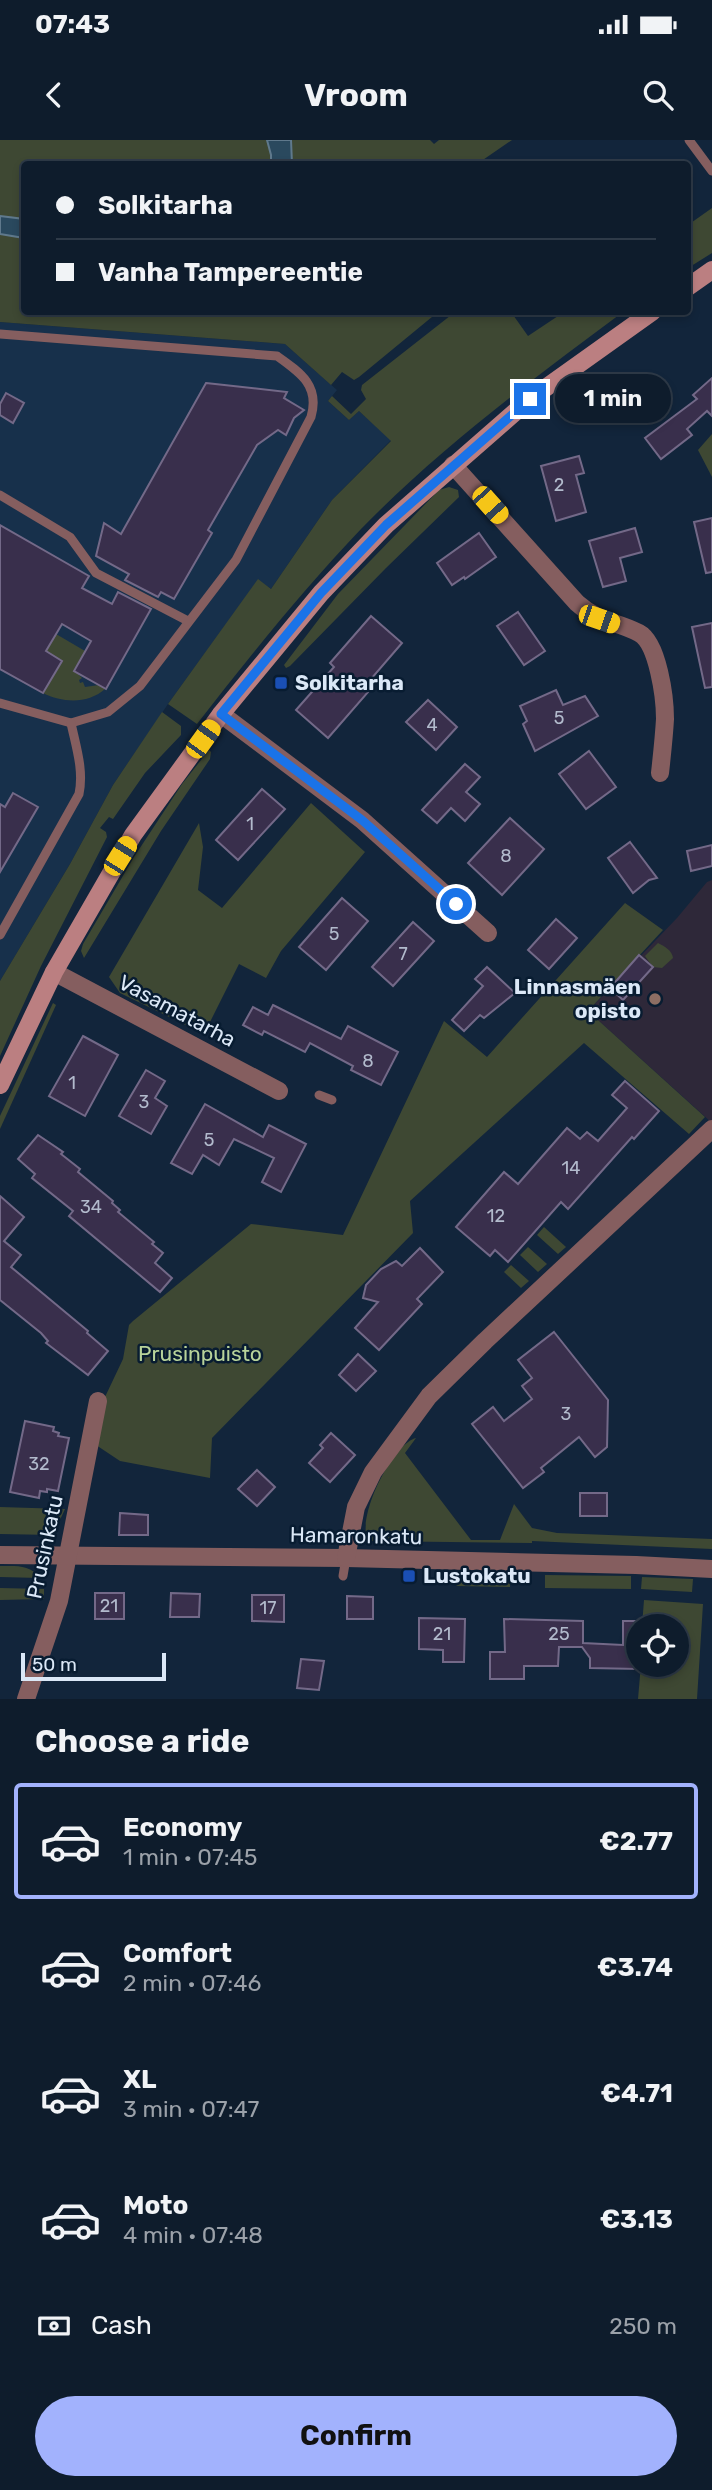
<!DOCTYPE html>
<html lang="en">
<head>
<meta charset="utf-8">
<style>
	body { margin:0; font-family:Rubik,sans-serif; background:#172534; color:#f1f3f6; height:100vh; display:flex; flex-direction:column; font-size:26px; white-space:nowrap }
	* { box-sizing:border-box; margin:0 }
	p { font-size:23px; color:#9ba1a9 }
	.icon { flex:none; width:38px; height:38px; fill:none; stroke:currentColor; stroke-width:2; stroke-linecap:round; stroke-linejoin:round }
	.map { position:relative; height:1559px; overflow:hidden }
	.sheet { display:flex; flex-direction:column; background:#0e1c2c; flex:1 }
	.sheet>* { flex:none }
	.top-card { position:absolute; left:21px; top:21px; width:670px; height:154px; border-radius:7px; box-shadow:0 4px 10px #0003,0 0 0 2px #2e3a48; display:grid; align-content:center; height:154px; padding:0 35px; background:#0e1c2c }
	.tools { position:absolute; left:626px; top:1474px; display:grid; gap:14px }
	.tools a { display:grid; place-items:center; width:63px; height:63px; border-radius:50%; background:#0e1c2c; box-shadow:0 4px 10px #0003,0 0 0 2px #2e3a48; font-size:35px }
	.scale { position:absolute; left:21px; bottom:18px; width:145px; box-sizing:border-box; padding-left:7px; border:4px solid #dbe8f7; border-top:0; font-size:19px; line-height:24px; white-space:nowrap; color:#dbe8f7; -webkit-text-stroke:5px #081c31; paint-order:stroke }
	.end { position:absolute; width:32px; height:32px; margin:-16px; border:9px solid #1a73e8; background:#fff; box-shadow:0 0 0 4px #fff }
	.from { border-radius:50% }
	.bubble { position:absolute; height:49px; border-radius:24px; background:#0e1c2c; box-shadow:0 4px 10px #0003,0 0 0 2px #2e3a48; font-size:23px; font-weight:700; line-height:49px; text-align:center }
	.car { position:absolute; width:21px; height:42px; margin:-21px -10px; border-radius:9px; box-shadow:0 0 5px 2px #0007; background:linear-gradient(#f5c518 24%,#345 0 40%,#f5c518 0 76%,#345 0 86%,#f5c518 0) }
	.top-card b { display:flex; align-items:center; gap:24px; height:66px; font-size:26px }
	.top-card b+b { border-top:2px solid #2e3a48 }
	.top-card i { width:18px; height:18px; background:#f1f3f6 }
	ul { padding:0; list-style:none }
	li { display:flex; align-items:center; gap:21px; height:116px; margin:0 14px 10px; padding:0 21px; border:4px solid transparent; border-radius:7px }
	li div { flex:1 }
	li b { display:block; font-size:26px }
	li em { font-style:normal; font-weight:700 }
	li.current { border-color:#a2b2fd }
	li>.icon { width:63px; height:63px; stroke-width:1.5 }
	h2 { padding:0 35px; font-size:32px; line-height:84px }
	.pay { display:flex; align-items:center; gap:18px; height:77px; padding:0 35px; font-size:26px }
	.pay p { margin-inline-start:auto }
	.cta { display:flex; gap:14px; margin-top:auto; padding:14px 35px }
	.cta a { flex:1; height:80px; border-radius:42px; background:#a2b2fd; color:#111; font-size:28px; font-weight:700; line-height:80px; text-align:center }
	.status { display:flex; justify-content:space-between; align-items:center; height:49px; padding:0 35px; background:#0e1c2c; direction:ltr }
	.status svg { height:19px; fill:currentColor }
	header { display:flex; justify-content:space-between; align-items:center; height:91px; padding:0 35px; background:#0e1c2c; font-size:32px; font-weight:700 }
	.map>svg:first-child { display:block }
	.built { fill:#17304b }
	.education { fill:#2e2839 }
	.green { fill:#3e4833 }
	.water { fill:#2a495e; stroke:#5f798c; stroke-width:2 }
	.building { fill:#392f4c; stroke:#736988; stroke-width:2 }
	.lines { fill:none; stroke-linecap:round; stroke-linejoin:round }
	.service { stroke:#855e5f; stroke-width:9 }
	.minor { stroke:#855e5f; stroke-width:18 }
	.secondary { stroke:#bb7f81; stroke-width:18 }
	.route { stroke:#1a73e8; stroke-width:9 }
	.transit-dot { fill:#1a4fb4; stroke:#081c31; stroke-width:2.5 }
	.education-dot { fill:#8d6e63; stroke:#081c31; stroke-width:2.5 }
	.labels { text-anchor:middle; stroke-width:5; stroke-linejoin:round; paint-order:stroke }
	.number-label { font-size:18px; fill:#b2bacc }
	.poi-label { font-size:21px; font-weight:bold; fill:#dbe8f7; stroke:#081c31; text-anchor:start }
	.street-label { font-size:21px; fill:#dbe8f7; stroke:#081c31 }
	.park-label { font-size:21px; fill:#b8d39a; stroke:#081c31 }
</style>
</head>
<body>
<div class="status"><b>07:43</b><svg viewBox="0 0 49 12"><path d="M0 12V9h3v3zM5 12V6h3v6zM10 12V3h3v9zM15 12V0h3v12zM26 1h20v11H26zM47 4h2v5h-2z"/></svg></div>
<header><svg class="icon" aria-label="back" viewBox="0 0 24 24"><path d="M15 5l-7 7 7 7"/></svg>Vroom<svg class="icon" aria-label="search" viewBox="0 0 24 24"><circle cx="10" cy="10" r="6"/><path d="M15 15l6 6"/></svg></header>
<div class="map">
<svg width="712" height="1559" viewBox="0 0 712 1559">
	<rect width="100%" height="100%" fill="#12253b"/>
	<path class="built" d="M0 182 285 204 337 250 328 261 349 280 359 271 391 300 332 360 271 449 258 440 168 564 113 645 70 724 0 841Z"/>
	<path class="education" d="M712 740V983L588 871 677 778 707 742Z"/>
	<g class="green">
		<path d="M0 0H267L271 15V24H24V79L0 76Z"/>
		<path d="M291 0H430L434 4 439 0H512L477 24H292Z"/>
		<path d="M712 68V113L688 128V85Z"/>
		<path d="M0 94 24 98V172H438L359 237 354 240 342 232 331 245 285 204 0 182Z"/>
		<path d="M455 172H511L528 196 564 172H623C534 238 439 309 361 389 302 451 249 517 197 584L168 564 258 439 271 449 332 360 391 301 359 271 349 280 328 261 332 256 351 274 366 259 361 250 362 245Z"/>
		<path d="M712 294V337L698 310Z"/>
		<path d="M449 347 458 350 459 357 386 428 290 526 286 528 284 525 338 454 439 350Z"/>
		<path d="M56 494 85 511 74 530 82 538 79 540 80 543 83 542 85 547 99 545 105 549C88 564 63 563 43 553L62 521 46 511Z"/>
		<path d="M162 572 181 586V595L145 633 113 679 109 677 100 688 106 692 107 697 41 826 0 916V841L70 724 113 645Z"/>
		<path d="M209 610 211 612 210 619 161 691 84 818 81 811 83 804 134 717 182 644Z"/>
		<path d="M311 663 365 712 281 811 266 838 239 824 204 894 120 853 109 837 199 683 203 707 198 750 222 768Z"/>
		<path d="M625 763 663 790 588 871 705 977 689 994 584 903 410 1061 413 1093 212 1298 210 1338 120 1321 96 1305 105 1257 123 1219 129 1185 133 1181 251 1084 343 1095 444 881 487 917Z"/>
		<path d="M658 803C664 806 672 810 673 818L662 828 653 827 645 816Z"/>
		<path d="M53 863 56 865 0 989V976Z"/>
		<path d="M544 1087 566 1107 558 1114 537 1095Z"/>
		<path d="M528 1107 547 1124 538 1132 520 1115Z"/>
		<path d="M511 1125 529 1141 521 1148 504 1132Z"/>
		<path d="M416 1298 405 1313 471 1400H500L514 1364 532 1388 557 1393 712 1399V1409L532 1401V1403L368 1401C356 1378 392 1304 416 1298Z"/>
		<path d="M0 1367 65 1369 53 1395 0 1394Z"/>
		<path d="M0 1426C15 1426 30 1424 40 1438L0 1437Z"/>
		<path d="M444 1433 510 1434V1447L457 1446 444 1436Z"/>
		<path d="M545 1435 631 1436V1449L545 1448Z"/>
		<path d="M642 1437 693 1439 692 1452 641 1449Z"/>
		<path d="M0 1448 44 1449V1459L0 1460Z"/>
		<path d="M644 1460 703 1464 697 1559H638L641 1524H677V1486H642Z"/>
	</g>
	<g class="water">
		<path d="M267 0H291L292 24H271V15Z"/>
		<path d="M0 76 24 79V98L0 94Z"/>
	</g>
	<g class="building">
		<path d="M712 238V276L707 271 687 289 692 295 661 319 645 298 697 259 693 255Z"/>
		<path d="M206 243 287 252 284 258 304 270 294 278 286 295 278 290 257 305 208 390 212 393 174 459 161 452 158 457 125 440 129 434 96 416 104 383 121 394Z"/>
		<path d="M6 253 24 263 13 283 0 275V264Z"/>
		<path d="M579 316 584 333 576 335 586 372 556 381 541 326Z"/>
		<path d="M712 378V432L706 433 694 382Z"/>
		<path d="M0 385 89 436 82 448 112 464 118 452 151 469 106 549 74 531 91 501 62 484 46 511 62 521 43 553 0 529Z"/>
		<path d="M635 388 642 412 620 418 626 441 603 447 589 401Z"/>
		<path d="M479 393 496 417 465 439 464 437 452 445 437 423Z"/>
		<path d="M518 472 545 511 524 525 497 486Z"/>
		<path d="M371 476 402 503 364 547 369 551 328 598 296 570 334 527 330 523Z"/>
		<path d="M712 483V547L705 548 692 487Z"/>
		<path d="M556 550 563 565 585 556 598 576 535 611 523 584 527 581 520 566Z"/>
		<path d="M428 560 457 587 436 610 406 582Z"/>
		<path d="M589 611 616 647 586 669 559 634Z"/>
		<path d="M465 624 480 637 466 652 480 664 465 681 451 668 437 683 422 670Z"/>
		<path d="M262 649 285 669 238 720 216 700Z"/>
		<path d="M13 653 38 667 0 732V664L5 667Z"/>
		<path d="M510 678 544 709 502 755 468 723Z"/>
		<path d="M630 702 657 738 649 740 633 753 608 718Z"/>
		<path d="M712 705V726L691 731 687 711Z"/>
		<path d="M342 758 368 781 326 830 299 807Z"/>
		<path d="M556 779 577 798 549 829 528 810Z"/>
		<path d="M413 782 434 801 393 846 372 827Z"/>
		<path d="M639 815 653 827 623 860 610 848Z"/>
		<path d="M487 827 515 853 484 878 480 875 464 891 452 880 483 846 475 839Z"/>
		<path d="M273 865 341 899 348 886 398 912 381 945 351 930 353 926 310 903 305 912 264 891 262 895 243 885 253 867 268 875Z"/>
		<path d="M83 896 118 915 85 976 49 956Z"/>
		<path d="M146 930 165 941 155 958 167 966 151 994 119 976Z"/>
		<path d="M625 941 659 971 634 999 632 997 568 1069 561 1062 508 1122 495 1110 490 1116 456 1087 504 1032 518 1044 567 988 580 999 587 992 598 1001 627 968 612 955Z"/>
		<path d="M205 964 263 997 269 985 306 1004 281 1052 262 1042 274 1018 234 999 219 1025 203 1015 192 1034 171 1023Z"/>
		<path d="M38 995 63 1012 61 1014 80 1029 78 1032 113 1061 112 1063 120 1070 118 1072 154 1102 152 1104 163 1113 155 1123 172 1138 160 1152 69 1076 73 1071 32 1038 35 1034 18 1019Z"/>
		<path d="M0 1056 24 1077 4 1101 21 1115 11 1127 88 1191 87 1193 108 1211 88 1235 46 1203 48 1201 41 1193 0 1160Z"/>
		<path d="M420 1108 443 1132 417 1159 422 1164 379 1210 355 1188 378 1162 363 1158 366 1145 381 1129 396 1121 402 1126Z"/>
		<path d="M554 1192 608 1260 607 1307 595 1317 579 1297 541 1328 544 1332 523 1348 472 1284 493 1267 504 1281 532 1259 522 1246 532 1238 518 1220Z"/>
		<path d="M358 1214 376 1231 356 1251 339 1235Z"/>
		<path d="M25 1281 54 1287 53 1291 59 1293 58 1296 69 1298 58 1351 47 1349V1352L40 1351 39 1358 10 1352Z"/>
		<path d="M331 1293 355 1315 330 1342 309 1323 323 1308 320 1305Z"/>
		<path d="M257 1330 275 1347 257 1366 238 1349Z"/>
		<rect x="580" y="1353" width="27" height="23"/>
		<path d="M120 1373 148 1375V1395H119Z"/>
		<rect x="95" y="1453" width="29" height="26"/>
		<path d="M171 1453 200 1454 199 1477H170Z"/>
		<path d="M252 1455H284V1482L252 1481Z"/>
		<path d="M347 1456 373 1457V1479H347Z"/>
		<path d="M419 1478 465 1479 464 1522H443V1510L419 1509Z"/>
		<path d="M504 1479 583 1481V1503L623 1505V1481H639V1529L590 1528V1518L582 1507H559L558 1526H524V1539H490V1512H505Z"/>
		<path d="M301 1519 324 1521 319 1550 297 1548Z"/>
	</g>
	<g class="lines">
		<g class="service">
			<path d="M689 0 712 31"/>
			<path d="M0 194 277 216C301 233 320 246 311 277L236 420 140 546 108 572 71 583 0 563"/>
			<path d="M0 355 70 397 96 433 188 481"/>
			<path d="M0 795 79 654C84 630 76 607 71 583"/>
			<path d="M319 955 332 960"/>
			<path d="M343 1436 346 1418"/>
		</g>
		<g class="minor">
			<path d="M453 325 577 463C601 484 614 480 639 493 658 503 665 558 665 579 664 597 662 615 660 633"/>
			<path d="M221 574 362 680 488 793"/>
			<path d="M54 832 279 951"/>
			<path d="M0 1415 346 1418 636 1425 712 1429"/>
			<path d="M346 1418 356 1367 373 1332 429 1256 485 1201 712 989"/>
			<path d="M26 1559 59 1461 98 1261"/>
		</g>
		<g class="secondary">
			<path d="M688 147 712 130"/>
			<path d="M0 945 54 832 133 695 221 574 321 453 386 385 530 259 652 172"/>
		</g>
	</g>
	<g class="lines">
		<path class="route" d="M456 764 362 680 221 574 321 453 386 385 530 259"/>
	</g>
	<g class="transit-dot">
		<rect x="274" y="536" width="14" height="14" rx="3.5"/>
		<rect x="402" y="1429" width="14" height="14" rx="3.5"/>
	</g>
	<circle class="education-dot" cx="655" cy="859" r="7"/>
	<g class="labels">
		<g class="number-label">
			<text x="559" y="351">2</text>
			<text x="559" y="584">5</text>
			<text x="432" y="591">4</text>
			<text x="250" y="690">1</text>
			<text x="506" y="722">8</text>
			<text x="334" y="800">5</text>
			<text x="403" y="820">7</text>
			<text x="368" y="927">8</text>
			<text x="72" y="949">1</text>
			<text x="144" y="968">3</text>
			<text x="209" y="1006">5</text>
			<text x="571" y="1034">14</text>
			<text x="91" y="1073">34</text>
			<text x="496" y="1082">12</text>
			<text x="566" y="1280">3</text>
			<text x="39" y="1330">32</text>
			<text x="109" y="1472">21</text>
			<text x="268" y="1474">17</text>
			<text x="442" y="1500">21</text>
			<text x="559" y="1500">25</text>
		</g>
		<g class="poi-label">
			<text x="295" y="550">Solkitarha</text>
			<text x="641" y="854" text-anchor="end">Linnasmäen<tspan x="641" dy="24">opisto</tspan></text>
			<text x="423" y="1443">Lustokatu</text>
		</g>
		<g class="street-label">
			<text transform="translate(177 871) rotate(28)" y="7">Vasamatarha</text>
			<text transform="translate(356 1396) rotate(1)" y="7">Hamaronkatu</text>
			<text transform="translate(45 1407) rotate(-78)" y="7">Prusinkatu</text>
		</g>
		<g class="park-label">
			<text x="200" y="1221">Prusinpuisto</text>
		</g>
	</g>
</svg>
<div class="tools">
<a><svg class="icon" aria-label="locate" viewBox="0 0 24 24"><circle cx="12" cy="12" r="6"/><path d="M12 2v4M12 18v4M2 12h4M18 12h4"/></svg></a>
</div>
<div class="scale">50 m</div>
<i class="end from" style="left:456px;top:764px"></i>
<i class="end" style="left:530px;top:259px"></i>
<div class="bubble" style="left:555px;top:234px;width:116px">1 min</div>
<i class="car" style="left:490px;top:365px;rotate:138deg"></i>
<i class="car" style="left:599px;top:479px;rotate:109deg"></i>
<i class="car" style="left:203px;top:599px;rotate:36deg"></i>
<i class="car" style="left:120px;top:716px;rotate:32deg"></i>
<div class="top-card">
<b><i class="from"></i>Solkitarha</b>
<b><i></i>Vanha Tampereentie</b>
</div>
</div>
<section class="sheet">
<h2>Choose a ride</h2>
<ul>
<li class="current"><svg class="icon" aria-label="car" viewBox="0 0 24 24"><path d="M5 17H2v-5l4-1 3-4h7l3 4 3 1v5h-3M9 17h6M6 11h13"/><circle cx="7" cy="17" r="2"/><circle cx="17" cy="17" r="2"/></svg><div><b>Economy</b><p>1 min · 07:45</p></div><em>€2.77</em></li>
<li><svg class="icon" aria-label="car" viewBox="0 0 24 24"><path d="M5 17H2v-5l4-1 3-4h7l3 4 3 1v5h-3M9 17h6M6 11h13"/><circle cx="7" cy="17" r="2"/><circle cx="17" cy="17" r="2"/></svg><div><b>Comfort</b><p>2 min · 07:46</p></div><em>€3.74</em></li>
<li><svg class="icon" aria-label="car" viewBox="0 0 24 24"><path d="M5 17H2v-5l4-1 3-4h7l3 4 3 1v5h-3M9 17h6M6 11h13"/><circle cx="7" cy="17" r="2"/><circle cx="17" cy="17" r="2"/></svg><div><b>XL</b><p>3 min · 07:47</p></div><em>€4.71</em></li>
<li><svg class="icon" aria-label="car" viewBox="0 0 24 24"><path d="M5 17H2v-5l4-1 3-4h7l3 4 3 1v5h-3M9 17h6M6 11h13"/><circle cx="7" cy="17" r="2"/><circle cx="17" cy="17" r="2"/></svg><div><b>Moto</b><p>4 min · 07:48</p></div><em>€3.13</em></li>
</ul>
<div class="pay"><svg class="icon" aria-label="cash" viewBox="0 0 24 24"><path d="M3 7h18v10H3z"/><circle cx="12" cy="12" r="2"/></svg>Cash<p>250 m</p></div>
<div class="cta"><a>Confirm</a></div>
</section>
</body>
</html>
